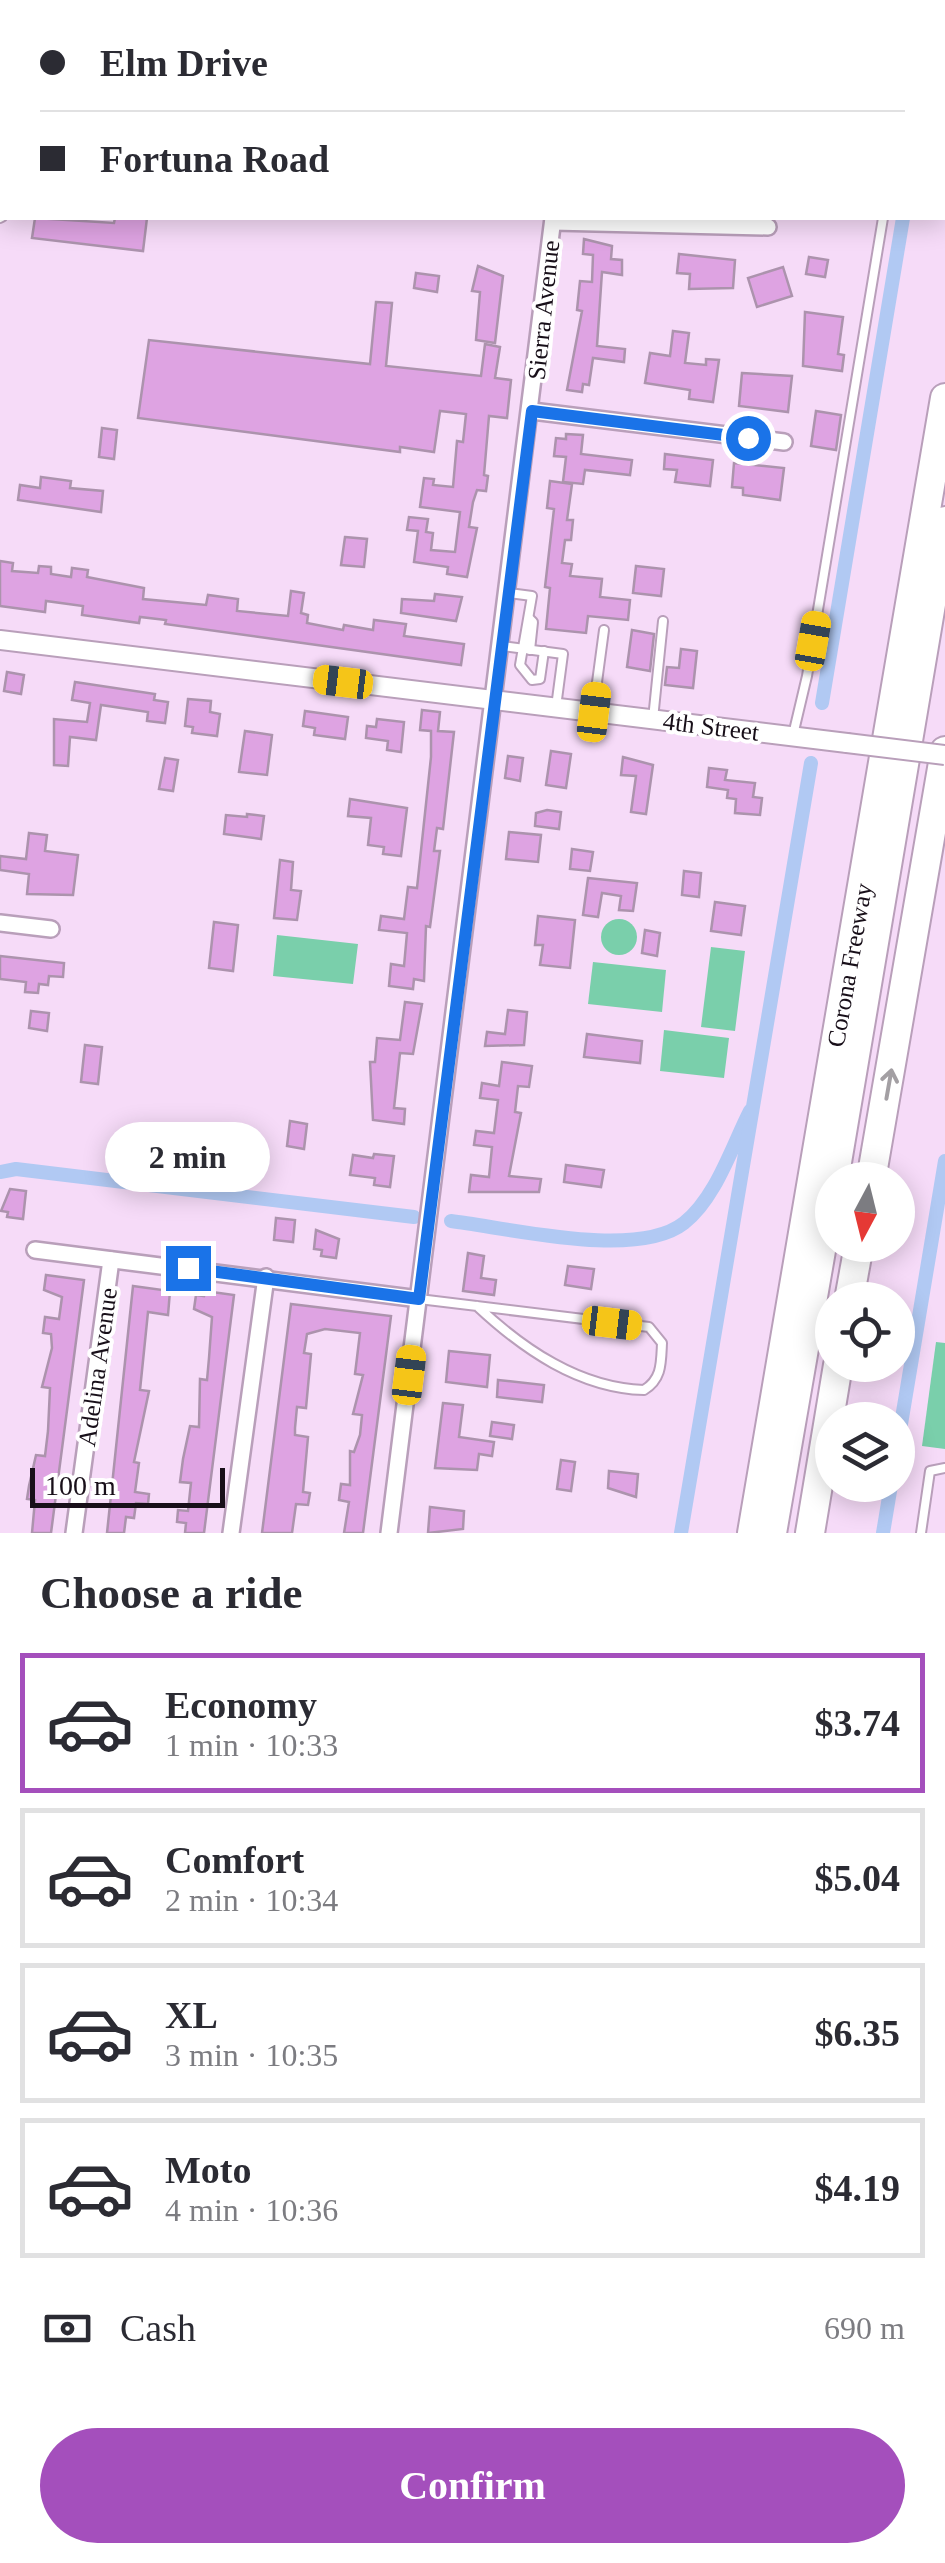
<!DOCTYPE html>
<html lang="en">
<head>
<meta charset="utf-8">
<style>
	body { margin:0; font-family:"Times New Roman",serif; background:#f2f2f3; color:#2b2b33; height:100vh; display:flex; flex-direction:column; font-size:38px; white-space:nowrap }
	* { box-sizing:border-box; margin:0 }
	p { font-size:32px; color:#7c7c81 }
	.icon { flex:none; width:55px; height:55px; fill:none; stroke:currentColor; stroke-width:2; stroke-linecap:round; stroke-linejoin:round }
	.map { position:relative; height:1533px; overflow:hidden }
	.panel { display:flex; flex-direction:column; background:#fff; flex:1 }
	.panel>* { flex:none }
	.guide { position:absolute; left:0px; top:0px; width:945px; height:220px; box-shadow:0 5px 25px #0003; display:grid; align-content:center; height:220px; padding:0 40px; background:#fff }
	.needle { width:65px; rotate:187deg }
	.buttons { position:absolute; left:815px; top:1162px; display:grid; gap:20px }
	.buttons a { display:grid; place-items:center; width:100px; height:100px; border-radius:50%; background:#fff; box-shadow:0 5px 25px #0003; font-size:50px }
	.scale { position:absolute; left:30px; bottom:25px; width:195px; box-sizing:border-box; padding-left:10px; border:5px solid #180f19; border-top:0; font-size:28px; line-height:35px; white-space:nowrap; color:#180f19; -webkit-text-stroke:8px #fff; paint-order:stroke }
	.end { position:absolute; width:45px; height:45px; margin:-22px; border:12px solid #1a73e8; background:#fff; box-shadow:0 0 0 5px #fff }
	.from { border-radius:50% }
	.bubble { position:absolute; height:70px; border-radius:35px; background:#fff; box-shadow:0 5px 25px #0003; font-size:32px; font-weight:700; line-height:70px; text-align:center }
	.car { position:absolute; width:30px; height:60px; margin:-30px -15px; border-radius:12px; box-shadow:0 0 8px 2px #0007; background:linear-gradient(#f5c518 24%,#345 0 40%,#f5c518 0 76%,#345 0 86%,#f5c518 0) }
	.guide b { display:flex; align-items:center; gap:35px; height:95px; font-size:38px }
	.guide b+b { border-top:2px solid #e1e1e2 }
	.guide i { width:25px; height:25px; background:#2b2b33 }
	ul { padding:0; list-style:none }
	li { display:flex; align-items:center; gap:30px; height:140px; margin:0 20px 15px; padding:0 20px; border:5px solid #e1e1e2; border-radius:0px }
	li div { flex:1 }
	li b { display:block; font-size:38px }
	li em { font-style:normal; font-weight:700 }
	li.current { border-color:#a44fbc }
	li>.icon { width:90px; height:90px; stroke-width:1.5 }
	h2 { padding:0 40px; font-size:45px; line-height:120px }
	.pay { display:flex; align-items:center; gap:25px; height:110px; padding:0 40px; font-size:38px }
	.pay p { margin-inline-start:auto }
	.cta { display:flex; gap:20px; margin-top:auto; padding:20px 40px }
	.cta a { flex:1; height:115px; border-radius:60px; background:#a44fbc; color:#fff; font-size:40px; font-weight:700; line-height:115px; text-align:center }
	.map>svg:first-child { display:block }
	.green { fill:#7acfab }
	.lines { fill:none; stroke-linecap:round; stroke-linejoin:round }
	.canal { stroke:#b1c9f3; stroke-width:14 }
	.building { fill:#dea3e2; stroke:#ac93ad; stroke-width:2.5 }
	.service-casing { stroke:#b99fba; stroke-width:12 }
	.minor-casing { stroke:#b99fba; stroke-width:20 }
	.tertiary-casing { stroke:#b99fba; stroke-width:22 }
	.motorway-casing { stroke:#b99fba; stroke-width:32 }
	.service { stroke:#fff; stroke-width:8 }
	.minor { stroke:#fff; stroke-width:15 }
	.tertiary { stroke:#fff; stroke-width:18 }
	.motorway { stroke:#fff; stroke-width:28 }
	.tertiary-bridge-casing { stroke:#b99fba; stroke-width:22; stroke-linecap:butt }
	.tertiary-bridge { stroke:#fff; stroke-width:18 }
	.oneway { stroke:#a39fa3 }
	.route { stroke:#1a73e8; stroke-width:12 }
	.labels { text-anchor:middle; stroke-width:8; stroke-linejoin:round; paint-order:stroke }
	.street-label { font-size:25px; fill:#180f19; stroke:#fff }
</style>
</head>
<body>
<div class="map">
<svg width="945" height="1533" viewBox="0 0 945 1533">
	<rect width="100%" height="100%" fill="#f6dbf8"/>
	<g class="green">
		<circle cx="619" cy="937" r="18"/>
		<path d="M277 935 358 944 353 984 273 976Z"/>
		<path d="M711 947 745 951 735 1031 701 1027Z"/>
		<path d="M593 962 666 970 662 1012 588 1004Z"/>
		<path d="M664 1030 729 1038 724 1078 660 1071Z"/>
		<path d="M936 1342 945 1343V1449L922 1446Z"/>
	</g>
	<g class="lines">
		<g class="canal">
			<path d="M942 28 945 16"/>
			<path d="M822 703 903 218"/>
			<path d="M0 1172 16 1169 414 1217"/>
			<path d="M451 1221C509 1228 637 1260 684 1223 716 1198 732 1146 750 1111"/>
			<path d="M898 1442 945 1161"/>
			<path d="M681 1533 811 763"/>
			<path d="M883 1533 891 1485"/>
		</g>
	</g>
	<g class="building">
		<path d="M35 218 114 223 115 218H147L143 251 32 238Z"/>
		<path d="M584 239 612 246 611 259 622 260V275L602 272 597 346 625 349 624 362 593 358 589 385 583 384 582 392 567 390 582 311 577 310 580 281 592 282 593 255 583 254Z"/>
		<path d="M679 254 735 260 733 288 689 289 690 274 677 273Z"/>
		<path d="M809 257 828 260 825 277 806 274Z"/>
		<path d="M478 266 503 276 495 343 476 340 480 292 472 291Z"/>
		<path d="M783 267 792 296 757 307 748 278Z"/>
		<path d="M416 273 439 276 437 292 414 288Z"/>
		<path d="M376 302 392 303 386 366 481 376 485 344 500 347 495 378 511 380 507 418 489 416 484 475 488 476 486 491 477 490 473 502 469 527 477 528 467 577 447 574 448 567 414 562 418 531 407 530 409 517 428 519 426 532 433 533 431 550 455 552 460 512 420 507 424 478 434 479 433 485 453 487 457 441 463 442 466 414 440 411 434 452 400 447V452L138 418 149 340 370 364Z"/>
		<path d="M805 312 843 317 838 354 844 355 842 371 803 366Z"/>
		<path d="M673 331 689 333 685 363 706 365V359L719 360 713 402 689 399 690 390 645 383 650 353 670 356Z"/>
		<path d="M742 373 792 376 788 412 739 406Z"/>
		<path d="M816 411 841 415 836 450 811 446Z"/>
		<path d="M102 428 117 430 114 459 99 457Z"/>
		<path d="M566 434 583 435 581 454 632 460 630 475 585 470 583 484 563 482 566 457 554 456 556 438 566 439Z"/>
		<path d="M665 454 713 460 710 486 675 482 677 470 664 469Z"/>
		<path d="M734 463 784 468 780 500 743 495V488L732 487Z"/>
		<path d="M41 477 71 481 70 488 103 491 101 512 18 500 20 485 40 488Z"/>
		<path d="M550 481 572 484 567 520H573L571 540H565L562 563 572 564 570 576 602 579 600 597 630 600 628 620 588 616 586 633 546 629 550 588 545 587 554 509 547 508Z"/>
		<path d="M345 537 367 539 364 567 341 565Z"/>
		<path d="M0 561 13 563 12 571 38 573 39 566 51 567V574L71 577 72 568 88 570 87 577 144 588 143 599 206 605 208 595 238 599 237 611 288 616 291 591 304 593 301 613 308 615 307 623 343 630 344 625 373 630 374 620 406 624 404 636 464 644 461 665 165 624 166 620 140 617 139 623 82 615 83 606 46 601 45 612 0 606Z"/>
		<path d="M636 566 664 569 661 596 633 593Z"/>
		<path d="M435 594 462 597 456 621 401 613 402 599 434 601Z"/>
		<path d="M632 630 654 634 650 671 627 667Z"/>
		<path d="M681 649 697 651 693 688 665 685 667 667 679 668Z"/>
		<path d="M7 672 24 675 21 694 4 691Z"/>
		<path d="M75 682 155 694 154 700 168 702 165 723 147 721 148 712 101 705 96 740 70 737 68 766 54 765V719L87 722 90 703 72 700Z"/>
		<path d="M188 699 211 701 210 712 220 714 217 736 192 733 193 727 185 726Z"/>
		<path d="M422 710 440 712 438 731 454 732 443 829 437 828 434 851H440L430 927 426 926 424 981 414 979 413 989 389 986 391 964 404 966 407 933 379 930 381 916 404 919 408 887 417 888 431 757V731L420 730Z"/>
		<path d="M305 711 348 717 345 739 314 735 315 728 303 726Z"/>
		<path d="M377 719 404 722 401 752 387 750 388 741 366 738 367 726 376 727Z"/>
		<path d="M245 731 272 735 267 775 239 772Z"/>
		<path d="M551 751 571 754 566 788 546 785Z"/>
		<path d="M508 756 523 758 520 781 505 778Z"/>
		<path d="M623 757 653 765 646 814 631 812 636 776 621 775Z"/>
		<path d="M165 758 178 760 173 791 159 789Z"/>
		<path d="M709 768 727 770 725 780 755 783 753 797 762 798 760 815 735 813 736 799 727 798 728 790 707 787Z"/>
		<path d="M350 799 407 808 401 856 383 854 384 847 368 845 371 818 348 816Z"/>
		<path d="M547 810 561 812 559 829 535 826 536 813Z"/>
		<path d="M247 814 264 816 261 839 224 834 226 815 247 817Z"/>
		<path d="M509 832 541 835 538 862 506 859Z"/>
		<path d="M29 833 47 835 45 851 78 855 73 895 27 894 29 874 0 870V856L26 859Z"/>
		<path d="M572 849 593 852 590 871 570 869Z"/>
		<path d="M280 860 293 862 291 890 301 891 297 920 274 918Z"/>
		<path d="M684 871 701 873 699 897 682 895Z"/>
		<path d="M588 878 637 883 633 911 619 910 621 896 602 893 598 917 583 915Z"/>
		<path d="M715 902 745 906 741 935 711 931Z"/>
		<path d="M538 916 575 920 570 968 540 965 543 945H535Z"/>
		<path d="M214 922 238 925 233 971 209 968Z"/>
		<path d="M645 930 660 933 657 956 642 953Z"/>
		<path d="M0 956 64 963 63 977 49 976 48 985 39 984 38 993 25 992 26 982 0 979Z"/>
		<path d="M405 1002 422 1004 413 1054 400 1053 394 1108 405 1109 404 1124 373 1120 370 1062H375L377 1038 400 1040Z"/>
		<path d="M508 1010 527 1012 524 1045 485 1046 487 1032 505 1034Z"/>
		<path d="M31 1011 49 1013 47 1031 29 1028Z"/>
		<path d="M587 1034 642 1041 640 1063 584 1057Z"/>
		<path d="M85 1045 102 1047 98 1084 81 1082Z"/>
		<path d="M502 1062 532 1066 529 1087 518 1086 515 1112 521 1113 509 1176 541 1179 539 1192H469L471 1175 489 1177 492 1147 474 1145 476 1131 494 1133 498 1100 480 1098 482 1083 499 1086Z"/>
		<path d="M290 1121 307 1124 304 1149 287 1146Z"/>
		<path d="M374 1154 394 1156 390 1187 374 1185 375 1178 350 1175 353 1155 373 1158Z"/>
		<path d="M566 1165 604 1170 601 1187 564 1182Z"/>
		<path d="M10 1189 26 1191 23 1219 7 1217 8 1212 1 1211Z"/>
		<path d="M276 1218 295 1220 293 1242 274 1240Z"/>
		<path d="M316 1230 339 1239 336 1258 321 1256 322 1250 314 1249Z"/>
		<path d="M468 1253 484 1256 481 1278 496 1280 494 1295 463 1291Z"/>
		<path d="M568 1266 594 1269 591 1289 565 1285Z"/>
		<path d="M46 1275 84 1280 51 1533H32L35 1500 27 1499 29 1486 36 1455 45 1456 48 1431 50 1388 42 1387 52 1348 51 1334 43 1333 45 1317 59 1319 62 1297 44 1290Z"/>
		<path d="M133 1286 170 1291 168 1315 148 1312 140 1390 149 1391 134 1462 139 1463 135 1492 149 1494 148 1504 136 1503 134 1518 126 1517 124 1533H107Z"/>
		<path d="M205 1291 234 1295 204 1533H185L186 1523 177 1522 178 1510 188 1511 191 1483 180 1482 183 1459 190 1426 199 1427 200 1379 207 1380 209 1358 212 1317 194 1309 196 1295 204 1296Z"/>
		<path d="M291 1304 391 1316 363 1533H344L349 1502 339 1500 341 1484 350 1485V1451L354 1452 360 1435 362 1415 353 1414 363 1375 355 1374 360 1333 325 1329 307 1334 304 1353 311 1354 306 1408 297 1407 295 1428V1435L308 1437 303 1492 310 1493 308 1505 296 1504 292 1533H262Z"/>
		<path d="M449 1351 490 1355 487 1387 446 1382Z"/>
		<path d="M498 1380 544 1385 542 1402 497 1397Z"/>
		<path d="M443 1403 463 1405 459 1437 494 1442 492 1456 479 1454 477 1470 435 1468Z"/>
		<path d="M492 1422 514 1425 512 1439 490 1436Z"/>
		<path d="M561 1460 575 1462 571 1491 557 1489Z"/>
		<path d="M609 1471 638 1474 636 1497 608 1488Z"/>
		<path d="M430 1507 464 1511 463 1529 428 1533Z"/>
	</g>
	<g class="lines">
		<g class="service-casing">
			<g id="service">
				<path d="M928 2 929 0"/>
				<path d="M0 64H2"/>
				<path d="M0 218 2 217"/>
				<path d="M509 593 532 596 520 665 532 680 540 679 544 651"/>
				<path d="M529 618 533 622 530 650"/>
				<path d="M502 646 563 654 556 707"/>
				<path d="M593 712 604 630"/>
				<path d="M653 719 663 621"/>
				<path d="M793 735 807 676 883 218"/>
				<path d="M419 1299 649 1327 662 1343C661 1363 662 1379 644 1390 579 1388 523 1349 477 1306"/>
				<path d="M921 1533 930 1471 945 1468"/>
			</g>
		</g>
		<g class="minor-casing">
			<g id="minor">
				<path d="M11 2 15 0"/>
				<path d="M579 2V0"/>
				<path d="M0 11 2 9"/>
				<path d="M553 222 768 227"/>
				<path d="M532 411 784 442"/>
				<path d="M0 923 51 929"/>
				<path d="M35 1250 419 1299"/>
				<path d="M74 1533 111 1260"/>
				<path d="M231 1533 266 1277"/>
				<path d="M389 1533 553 218"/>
			</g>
		</g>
		<g class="tertiary-casing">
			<path id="tertiary" d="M0 640 847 743"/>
		</g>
		<g class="motorway-casing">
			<g id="motorway">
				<path d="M834 1180 945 521"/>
				<path d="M871 1180 945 751"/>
				<path d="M849 1300 859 1245"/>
				<path d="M752 1533 945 398"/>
				<path d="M772 1533 832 1187"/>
				<path d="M810 1533 838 1365"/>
			</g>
		</g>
		<use href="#service" class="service"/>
		<use href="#minor" class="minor"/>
		<use href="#tertiary" class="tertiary"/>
		<use href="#motorway" class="motorway"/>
		<g class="tertiary-bridge-casing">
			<path id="tertiary-bridge" d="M847 743 945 755"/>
		</g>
		<use href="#tertiary-bridge" class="tertiary-bridge"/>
	</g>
	<defs><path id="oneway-shaft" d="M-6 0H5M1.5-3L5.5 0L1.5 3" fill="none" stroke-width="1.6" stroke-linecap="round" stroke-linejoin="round" transform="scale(2.5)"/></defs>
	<use class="oneway" href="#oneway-shaft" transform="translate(889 1084) rotate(-80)"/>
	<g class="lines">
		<path class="route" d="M188 1268 419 1299 532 411 748 438"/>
	</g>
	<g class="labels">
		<g class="street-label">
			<text transform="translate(543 310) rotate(-84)" y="9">Sierra Avenue</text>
			<text transform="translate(711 726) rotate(7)" y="9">4th Street</text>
			<text transform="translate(849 965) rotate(-80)" y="9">Corona Freeway</text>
			<text transform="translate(97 1367) rotate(-82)" y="9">Adelina Avenue</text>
		</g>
	</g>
</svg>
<div class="buttons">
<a><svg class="needle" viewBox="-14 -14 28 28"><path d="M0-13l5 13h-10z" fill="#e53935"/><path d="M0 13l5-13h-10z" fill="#7c7c81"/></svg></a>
<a><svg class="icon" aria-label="locate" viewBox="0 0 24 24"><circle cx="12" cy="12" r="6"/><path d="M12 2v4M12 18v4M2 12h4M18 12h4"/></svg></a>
<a><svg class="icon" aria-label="layers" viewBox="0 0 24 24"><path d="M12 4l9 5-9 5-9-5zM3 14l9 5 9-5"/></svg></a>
</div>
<div class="scale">100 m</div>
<i class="end from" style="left:748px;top:438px"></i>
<i class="end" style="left:188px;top:1268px"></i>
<div class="bubble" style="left:105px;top:1122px;width:165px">2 min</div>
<i class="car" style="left:813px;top:641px;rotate:10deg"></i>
<i class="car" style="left:343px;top:682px;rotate:277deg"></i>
<i class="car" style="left:594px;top:712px;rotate:7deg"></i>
<i class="car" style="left:612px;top:1323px;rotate:97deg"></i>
<i class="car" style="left:409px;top:1375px;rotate:7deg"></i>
<div class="guide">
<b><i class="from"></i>Elm Drive</b>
<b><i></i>Fortuna Road</b>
</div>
</div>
<section class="panel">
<h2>Choose a ride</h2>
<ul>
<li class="current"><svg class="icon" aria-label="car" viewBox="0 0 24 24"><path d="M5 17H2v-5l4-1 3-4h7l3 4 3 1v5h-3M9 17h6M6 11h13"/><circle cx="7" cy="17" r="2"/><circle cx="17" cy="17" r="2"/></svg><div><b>Economy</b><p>1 min · 10:33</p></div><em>$3.74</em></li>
<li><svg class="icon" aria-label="car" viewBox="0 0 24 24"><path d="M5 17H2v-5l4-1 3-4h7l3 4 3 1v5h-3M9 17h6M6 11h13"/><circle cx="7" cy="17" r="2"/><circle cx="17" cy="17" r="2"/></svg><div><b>Comfort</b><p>2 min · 10:34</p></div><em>$5.04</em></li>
<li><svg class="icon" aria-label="car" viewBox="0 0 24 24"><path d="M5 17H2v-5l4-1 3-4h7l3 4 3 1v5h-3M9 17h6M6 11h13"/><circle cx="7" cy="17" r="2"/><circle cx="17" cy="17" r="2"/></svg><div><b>XL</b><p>3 min · 10:35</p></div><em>$6.35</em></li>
<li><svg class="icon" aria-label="car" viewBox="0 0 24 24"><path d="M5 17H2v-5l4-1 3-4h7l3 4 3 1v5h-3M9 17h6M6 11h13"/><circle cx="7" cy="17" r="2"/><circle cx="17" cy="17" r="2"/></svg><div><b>Moto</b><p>4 min · 10:36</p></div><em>$4.19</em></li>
</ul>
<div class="pay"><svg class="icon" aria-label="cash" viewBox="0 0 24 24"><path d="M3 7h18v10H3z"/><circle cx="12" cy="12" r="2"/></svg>Cash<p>690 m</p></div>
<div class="cta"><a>Confirm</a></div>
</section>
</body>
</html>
